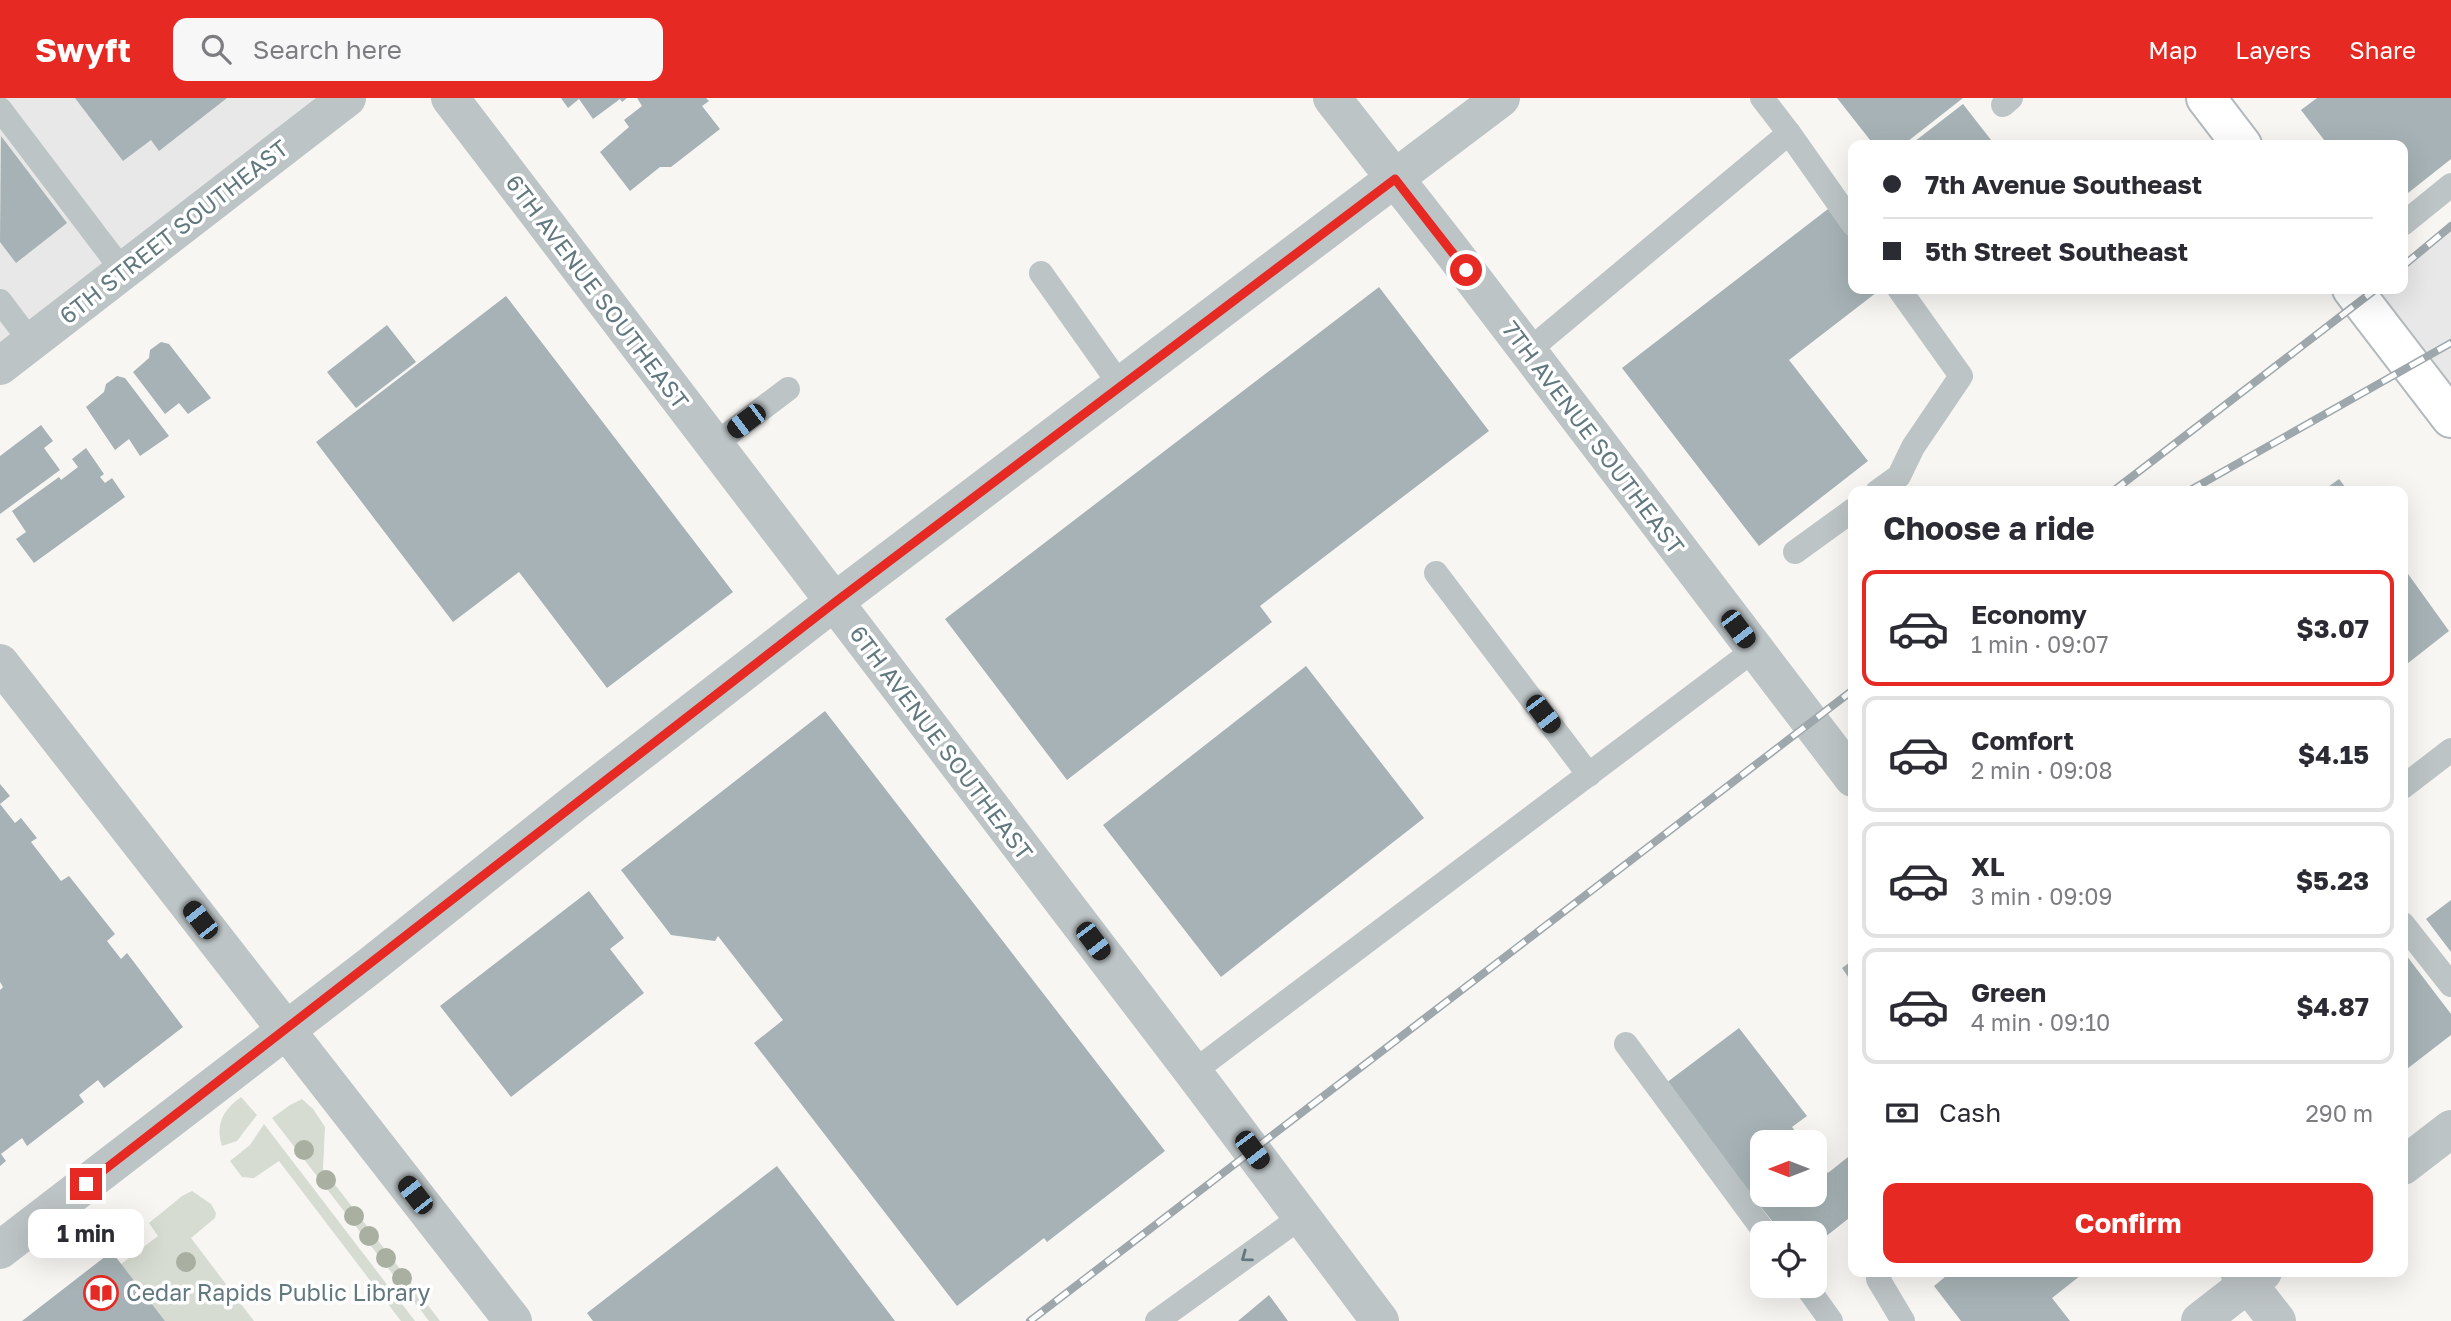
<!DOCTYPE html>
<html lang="en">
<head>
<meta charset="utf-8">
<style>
	body { margin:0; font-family:"Golos Text",sans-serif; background:#f7f7f7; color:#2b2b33; height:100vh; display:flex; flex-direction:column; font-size:26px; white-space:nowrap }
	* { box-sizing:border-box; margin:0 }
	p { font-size:23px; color:#7c7c81 }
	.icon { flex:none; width:38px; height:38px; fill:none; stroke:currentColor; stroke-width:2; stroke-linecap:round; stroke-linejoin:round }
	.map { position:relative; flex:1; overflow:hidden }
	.details { position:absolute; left:1848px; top:388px; width:560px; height:791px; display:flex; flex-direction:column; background:#fff; border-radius:14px; box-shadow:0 7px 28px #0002 }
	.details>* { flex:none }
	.guide { position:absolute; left:1848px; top:42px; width:560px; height:154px; border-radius:14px; box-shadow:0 7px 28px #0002; display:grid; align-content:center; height:154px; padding:0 35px; background:#fff }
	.needle { width:46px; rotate:270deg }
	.fabs { position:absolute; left:1750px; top:1032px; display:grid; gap:14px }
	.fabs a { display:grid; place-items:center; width:77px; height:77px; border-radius:14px; background:#fff; box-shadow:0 7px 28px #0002; font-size:35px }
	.end { position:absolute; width:32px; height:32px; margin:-16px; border:9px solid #e62923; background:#fff; box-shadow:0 0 0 4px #fff }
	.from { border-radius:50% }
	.bubble { position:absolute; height:49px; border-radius:14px; background:#fff; box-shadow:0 7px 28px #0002; font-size:23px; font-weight:700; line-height:49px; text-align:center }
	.car { position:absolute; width:21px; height:42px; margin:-21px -10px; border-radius:9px; box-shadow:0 0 5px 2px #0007; background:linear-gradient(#222 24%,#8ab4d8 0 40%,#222 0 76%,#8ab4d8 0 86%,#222 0) }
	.guide b { display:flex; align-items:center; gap:24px; height:66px; font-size:26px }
	.guide b+b { border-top:2px solid #e1e1e2 }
	.guide i { width:18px; height:18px; background:#2b2b33 }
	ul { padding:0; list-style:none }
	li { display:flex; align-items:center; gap:21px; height:116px; margin:0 14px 10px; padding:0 21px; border:4px solid #e1e1e2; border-radius:14px }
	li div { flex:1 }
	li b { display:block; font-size:26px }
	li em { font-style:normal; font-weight:700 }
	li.active { border-color:#e62923 }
	li>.icon { width:63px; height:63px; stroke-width:1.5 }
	h2 { padding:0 35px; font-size:32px; line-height:84px }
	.pay { display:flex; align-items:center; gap:18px; height:77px; padding:0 35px; font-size:26px }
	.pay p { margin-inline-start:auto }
	.action { display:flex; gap:14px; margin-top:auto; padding:14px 35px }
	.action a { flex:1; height:80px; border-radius:14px; background:#e62923; color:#fff; font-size:28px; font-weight:700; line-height:80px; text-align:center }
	header { display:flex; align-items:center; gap:42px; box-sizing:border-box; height:98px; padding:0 35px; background:#e62923; color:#fff }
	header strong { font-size:33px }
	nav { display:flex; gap:38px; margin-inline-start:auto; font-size:24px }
	.search { width:490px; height:63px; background:#f7f7f7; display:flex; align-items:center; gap:18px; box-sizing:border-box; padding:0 24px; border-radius:14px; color:#7c7c81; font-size:26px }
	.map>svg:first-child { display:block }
	.built { fill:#e7e8e7 }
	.green { fill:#d7dcd2 }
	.building { fill:#a6b2b5 }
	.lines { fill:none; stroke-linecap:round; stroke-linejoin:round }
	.primary-casing { stroke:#b3b9bc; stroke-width:42 }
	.service { stroke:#bdc4c6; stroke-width:24 }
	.minor { stroke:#bdc4c6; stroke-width:38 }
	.tertiary { stroke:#bdc4c6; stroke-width:38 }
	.primary { stroke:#fff; stroke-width:38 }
	.rail-casing { stroke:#9ea8ac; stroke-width:8 }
	.rail { stroke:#fff; stroke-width:5; stroke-dasharray:16; stroke-linecap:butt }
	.tree { fill:#a9b0a2 }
	.oneway { stroke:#61787f }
	.route { stroke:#e62923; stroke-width:9 }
	.labels { text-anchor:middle; stroke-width:7; stroke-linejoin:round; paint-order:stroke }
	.street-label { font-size:23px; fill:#61787f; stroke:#fff }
	.poi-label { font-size:23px; fill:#61787f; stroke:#fff; text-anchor:start }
</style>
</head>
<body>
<header>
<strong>Swyft</strong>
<div class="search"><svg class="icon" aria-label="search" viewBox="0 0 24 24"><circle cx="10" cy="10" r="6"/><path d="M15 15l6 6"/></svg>Search here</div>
<nav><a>Map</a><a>Layers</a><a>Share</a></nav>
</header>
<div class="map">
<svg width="2451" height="1223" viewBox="0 0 2451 1223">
	<rect width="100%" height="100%" fill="#f7f6f3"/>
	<g class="built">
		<path d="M0 0H353L0 271Z"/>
		<path d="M2451 128V320L2376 191H2403V168Z"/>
	</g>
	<g class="green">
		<path d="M241 999 257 1017 237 1043 222 1048C215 1026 223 1012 241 999Z"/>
		<path d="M302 1001 313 1011 325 1029 323 1071 440 1223H429L272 1020 290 1007Z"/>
		<path d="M264 1026 415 1223H401L279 1063 254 1080 242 1079 230 1063 250 1047Z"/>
		<path d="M192 1093 211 1106 216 1115 215 1120 191 1140 254 1223H165L121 1166 158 1138 149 1125 182 1098Z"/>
	</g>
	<g class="building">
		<path d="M75 0H227L159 53 151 42 123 63Z"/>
		<path d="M561 0H627L622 4 620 1 593 21 579 1 568 10Z"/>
		<path d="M637 0H706L709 3 702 8 720 31 671 69H660L630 93 600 54 629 29 624 22 642 8Z"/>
		<path d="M1837 0H1963L1903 47H1874Z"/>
		<path d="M2317 0H2451V61L2403 99V47H2328L2301 12Z"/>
		<path d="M1963 6 1995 47H1910Z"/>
		<path d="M1 38 67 125 16 165 0 144Z"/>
		<path d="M1828 111 1853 144V191H1881L1789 262 1868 363 1759 448 1622 270Z"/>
		<path d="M1379 189 1489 333 1260 508 1272 524 1067 682 945 521Z"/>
		<path d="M506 198 733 494 607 590 519 474 453 524 316 344Z"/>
		<path d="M387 227 416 264 356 310 327 274Z"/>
		<path d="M161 244 169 246 211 300 188 316 179 305 165 316 133 274 149 260 150 252Z"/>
		<path d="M117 278 125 280 169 338 140 358 129 341 115 352 86 309 104 294 106 286Z"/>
		<path d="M41 327 53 343 44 350 60 372 0 416V358Z"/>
		<path d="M86 350 104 376 100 379 105 385 112 380 125 399 34 465 16 441 26 434 12 413 59 379 61 382 78 369 72 361Z"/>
		<path d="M2339 381 2349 394H2321Z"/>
		<path d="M2403 469 2449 533 2403 569Z"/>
		<path d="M1306 568 1424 720 1221 879 1103 727Z"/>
		<path d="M825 613 1165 1053 1047 1144 1044 1140 957 1208 754 945 783 922 718 838 715 843 671 837 621 772Z"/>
		<path d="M0 686 10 698 0 706 15 725 21 720 37 740 31 744 61 783 69 778 115 836 107 843 121 861 127 855 183 929 104 990 98 982 79 997 84 1004 27 1048 22 1040 1 1056 6 1063 0 1068V892L3 889 0 884Z"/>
		<path d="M589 793 624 840 610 851 644 895 511 999 440 908Z"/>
		<path d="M2451 802V854L2426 821Z"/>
		<path d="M2403 853 2451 916V937L2403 974Z"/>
		<path d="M1853 862V886L1842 870Z"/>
		<path d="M1739 930 1807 1018 1792 1029 1804 1045H1762V1097H1815V1058L1828 1075 1853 1055V1117L1815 1147V1136H1782L1666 985Z"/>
		<path d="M777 1068 895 1223H593L587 1215Z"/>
		<path d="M112 1154 165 1223H22L106 1158Z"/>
		<path d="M1951 1174H2085L2052 1200 2070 1223H1961L1934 1188Z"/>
		<path d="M1269 1197 1288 1223H1238Z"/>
	</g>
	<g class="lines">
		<g class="primary-casing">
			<g id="primary">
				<path d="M2206 0 2242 47"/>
				<path d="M2352 191 2451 320"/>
			</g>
		</g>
		<g class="service">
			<path d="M2003 7 2011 0"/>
			<path d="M0 11 123 173"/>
			<path d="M1789 35 1853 126"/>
			<path d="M2403 126 2451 87"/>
			<path d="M1041 175 1121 288"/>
			<path d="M0 203 31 244"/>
			<path d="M1528 253 1789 35 1762 0"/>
			<path d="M714 347 788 291"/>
			<path d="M1877 394 1899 378 1913 349 1961 278 1899 191"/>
			<path d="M1795 454 1853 412"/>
			<path d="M1436 475 1589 677"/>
			<path d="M2403 689 2451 652"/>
			<path d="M2403 826 2451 887"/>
			<path d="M1626 946 1766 1136"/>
			<path d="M1193 974 1754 552"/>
			<path d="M1881 1174 1878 1181 1903 1223"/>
			<path d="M1806 1188 1831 1223"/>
			<path d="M1157 1223 1301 1119"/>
		</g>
		<g class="minor">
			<path d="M450 0 1193 974 1380 1223"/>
			<path d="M1332 0 1451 152 1853 680"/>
			<path d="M0 268 347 0"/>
			<path d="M0 565 513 1223"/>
			<path d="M0 1152 371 867 577 703 834 504 1501 0"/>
			<path d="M2239 1174 2277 1223"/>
		</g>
		<g class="tertiary">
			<path d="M2403 1068 2451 1031"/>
			<path d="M2200 1223 2263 1174"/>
		</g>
		<use href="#primary" class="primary"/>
		<g class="rail-casing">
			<g id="rail">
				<path d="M2403 168 2451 128"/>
				<path d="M2112 394 2376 191"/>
				<path d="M2187 394 2451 245"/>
				<path d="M1030 1223 1853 592"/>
			</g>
		</g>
		<use href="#rail" class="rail"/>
	</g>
	<g class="tree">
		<circle cx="304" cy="1052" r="10"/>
		<circle cx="326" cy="1082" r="10"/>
		<circle cx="354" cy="1118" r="10"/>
		<circle cx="369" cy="1138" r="10"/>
		<circle cx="386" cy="1160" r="10"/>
		<circle cx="186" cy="1164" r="10"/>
		<circle cx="402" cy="1180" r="10"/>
	</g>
	<defs><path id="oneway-chevron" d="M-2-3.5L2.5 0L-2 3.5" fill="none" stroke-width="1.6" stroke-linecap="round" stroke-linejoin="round" transform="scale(1.75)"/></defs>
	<use class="oneway" href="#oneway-chevron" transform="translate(1246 1159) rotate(144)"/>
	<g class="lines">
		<path class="route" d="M86 1086 834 505 1395 81 1466 172"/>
	</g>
	<defs>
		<g id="library-ring" transform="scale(1.75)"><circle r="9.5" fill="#fff" stroke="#e62923" stroke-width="1.5"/><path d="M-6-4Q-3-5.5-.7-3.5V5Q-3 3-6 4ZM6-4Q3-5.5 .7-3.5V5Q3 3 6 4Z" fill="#e62923"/></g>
	</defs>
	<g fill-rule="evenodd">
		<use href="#library-ring" x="101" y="1195"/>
	</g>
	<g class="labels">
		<g class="street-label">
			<text transform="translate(174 134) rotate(-38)" y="8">6TH STREET SOUTHEAST</text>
			<text transform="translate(597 194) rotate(53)" y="8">6TH AVENUE SOUTHEAST</text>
			<text transform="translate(1593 340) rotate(53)" y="8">7TH AVENUE SOUTHEAST</text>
			<text transform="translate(941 645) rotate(53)" y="8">6TH AVENUE SOUTHEAST</text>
		</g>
		<g class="poi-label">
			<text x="126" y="1203">Cedar Rapids Public Library</text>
		</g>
	</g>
</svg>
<div class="fabs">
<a><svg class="needle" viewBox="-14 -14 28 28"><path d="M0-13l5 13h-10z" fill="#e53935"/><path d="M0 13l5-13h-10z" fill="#7c7c81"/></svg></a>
<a><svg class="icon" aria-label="locate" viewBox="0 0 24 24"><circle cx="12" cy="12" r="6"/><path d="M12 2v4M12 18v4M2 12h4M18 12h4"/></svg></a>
</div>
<i class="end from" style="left:1466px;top:172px"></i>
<i class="end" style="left:86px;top:1086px"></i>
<div class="bubble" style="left:28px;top:1111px;width:116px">1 min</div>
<i class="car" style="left:746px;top:323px;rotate:233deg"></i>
<i class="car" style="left:1738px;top:531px;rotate:143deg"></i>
<i class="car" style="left:1543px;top:616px;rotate:143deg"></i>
<i class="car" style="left:200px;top:822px;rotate:322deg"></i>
<i class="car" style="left:1093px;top:843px;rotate:143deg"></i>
<i class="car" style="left:1252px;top:1052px;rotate:143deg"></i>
<i class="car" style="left:415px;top:1097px;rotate:322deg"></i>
<div class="guide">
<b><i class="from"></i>7th Avenue Southeast</b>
<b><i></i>5th Street Southeast</b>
</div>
<section class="details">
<h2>Choose a ride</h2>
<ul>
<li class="active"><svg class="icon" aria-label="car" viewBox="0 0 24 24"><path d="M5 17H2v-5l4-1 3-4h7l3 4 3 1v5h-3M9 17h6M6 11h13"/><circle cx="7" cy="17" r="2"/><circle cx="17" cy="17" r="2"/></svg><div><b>Economy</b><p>1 min · 09:07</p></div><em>$3.07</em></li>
<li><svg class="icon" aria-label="car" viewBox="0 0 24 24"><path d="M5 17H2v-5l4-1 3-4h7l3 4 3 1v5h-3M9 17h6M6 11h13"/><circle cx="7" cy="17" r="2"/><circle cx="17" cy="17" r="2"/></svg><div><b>Comfort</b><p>2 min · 09:08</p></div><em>$4.15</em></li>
<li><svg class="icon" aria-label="car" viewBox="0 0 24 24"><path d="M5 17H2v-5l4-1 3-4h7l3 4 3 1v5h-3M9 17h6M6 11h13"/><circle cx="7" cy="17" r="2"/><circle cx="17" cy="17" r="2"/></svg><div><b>XL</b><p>3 min · 09:09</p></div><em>$5.23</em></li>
<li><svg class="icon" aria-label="car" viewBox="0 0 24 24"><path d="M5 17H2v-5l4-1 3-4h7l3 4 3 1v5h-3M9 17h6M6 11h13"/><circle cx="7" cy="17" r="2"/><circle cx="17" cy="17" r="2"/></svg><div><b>Green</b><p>4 min · 09:10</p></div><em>$4.87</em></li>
</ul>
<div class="pay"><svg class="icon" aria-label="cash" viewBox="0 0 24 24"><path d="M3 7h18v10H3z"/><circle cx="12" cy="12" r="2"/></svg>Cash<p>290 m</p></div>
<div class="action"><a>Confirm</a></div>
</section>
</div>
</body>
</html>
